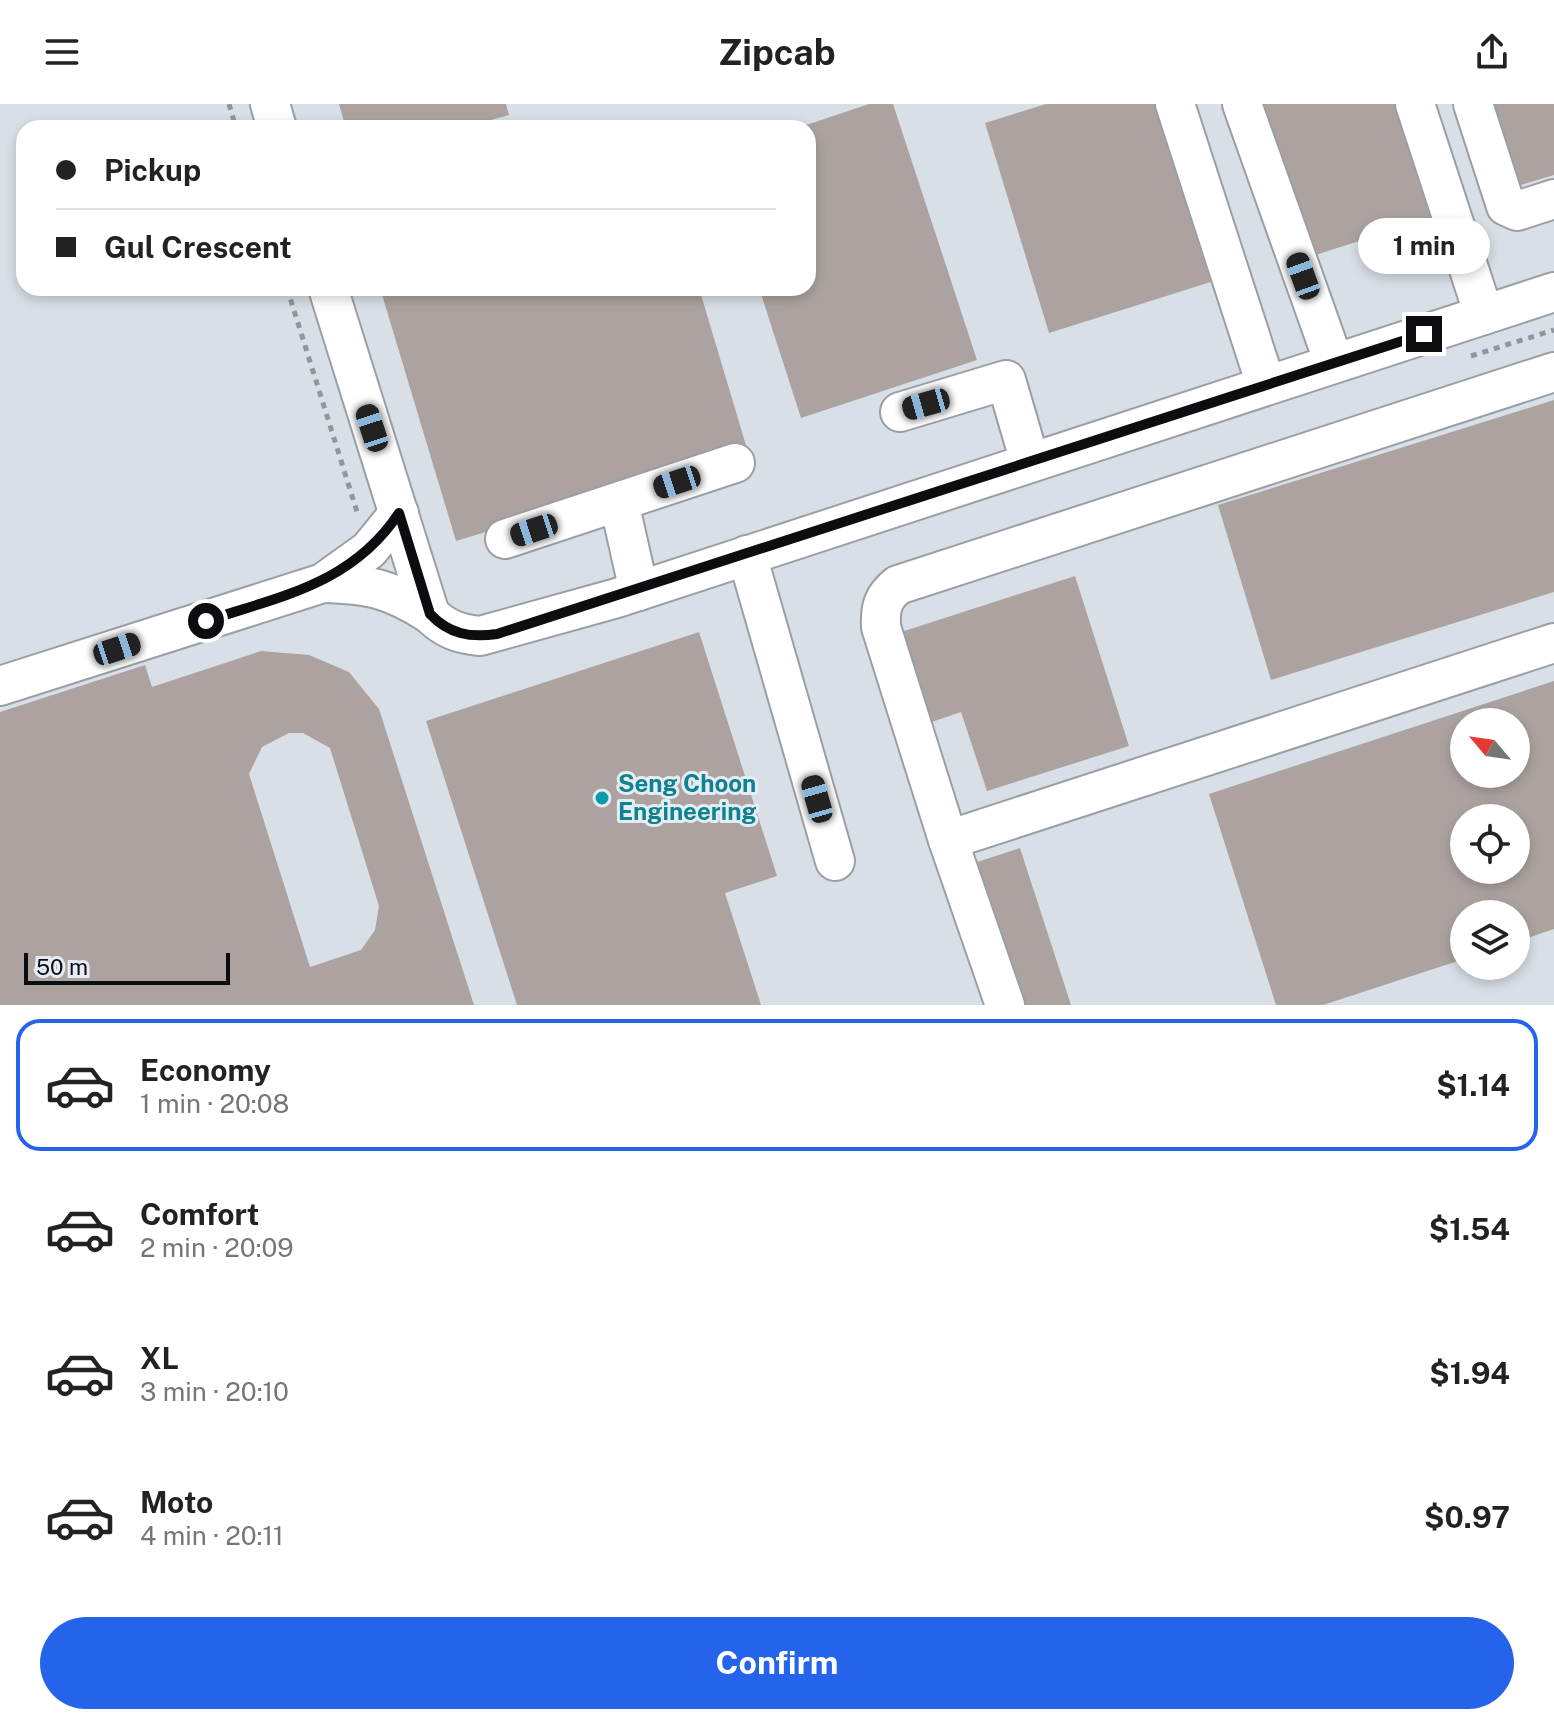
<!DOCTYPE html>
<html lang="en">
<head>
<meta charset="utf-8">
<style>
	body { margin:0; font-family:"Public Sans",sans-serif; background:#f2f2f2; color:#222; height:100vh; display:flex; flex-direction:column; font-size:30px; white-space:nowrap }
	* { box-sizing:border-box; margin:0 }
	p { font-size:26px; color:#767676 }
	.icon { flex:none; width:44px; height:44px; fill:none; stroke:currentColor; stroke-width:2; stroke-linecap:round; stroke-linejoin:round }
	.map { position:relative; height:901px; overflow:hidden }
	.panel { display:flex; flex-direction:column; background:#fff; flex:1 }
	.panel>* { flex:none }
	.top-card { position:absolute; left:16px; top:16px; width:800px; height:176px; border-radius:24px; box-shadow:0 4px 12px #0003; display:grid; align-content:center; height:176px; padding:0 40px; background:#fff }
	.needle { width:52px; rotate:299deg }
	.controls { position:absolute; left:1450px; top:604px; display:grid; gap:16px }
	.controls a { display:grid; place-items:center; width:80px; height:80px; border-radius:50%; background:#fff; box-shadow:0 4px 12px #0003; font-size:40px }
	.scale { position:absolute; left:24px; bottom:20px; width:206px; box-sizing:border-box; padding-left:8px; border:4px solid #0c0d10; border-top:0; font-size:22px; line-height:28px; white-space:nowrap; color:#0c0d10; -webkit-text-stroke:6px #e6ecf3; paint-order:stroke }
	.end { position:absolute; width:36px; height:36px; margin:-18px; border:10px solid #0c0d10; background:#fff; box-shadow:0 0 0 4px #fff }
	.from { border-radius:50% }
	.bubble { position:absolute; height:56px; border-radius:28px; background:#fff; box-shadow:0 4px 12px #0003; font-size:26px; font-weight:700; line-height:56px; text-align:center }
	.car { position:absolute; width:24px; height:48px; margin:-24px -12px; border-radius:10px; box-shadow:0 0 6px 2px #0007; background:linear-gradient(#222 24%,#8ab4d8 0 40%,#222 0 76%,#8ab4d8 0 86%,#222 0) }
	.top-card b { display:flex; align-items:center; gap:28px; height:76px; font-size:30px }
	.top-card b+b { border-top:2px solid #e0e0e0 }
	.top-card i { width:20px; height:20px; background:#222 }
	ul { padding:14px 0 0; list-style:none }
	li { display:flex; align-items:center; gap:24px; height:132px; margin:0 16px 12px; padding:0 24px; border:4px solid transparent; border-radius:24px }
	li div { flex:1 }
	li b { display:block; font-size:30px }
	li em { font-style:normal; font-weight:700 }
	li.selected { border-color:#2563eb }
	li>.icon { width:72px; height:72px; stroke-width:1.5 }
	.primary-button { display:flex; gap:16px; margin-top:auto; padding:16px 40px }
	.primary-button a { flex:1; height:92px; border-radius:48px; background:#2563eb; color:#fff; font-size:32px; font-weight:700; line-height:92px; text-align:center }
	header { display:flex; justify-content:space-between; align-items:center; height:104px; padding:0 40px; background:#fff; font-size:36px; font-weight:700 }
	.map>svg:first-child { display:block }
	.building { fill:#aca3a0; fill-rule:evenodd }
	.lines { fill:none; stroke-linecap:round; stroke-linejoin:round }
	.minor-casing { stroke:#9a9fa6; stroke-width:42 }
	.path { stroke:#92969c; stroke-width:5; stroke-dasharray:6 6; stroke-linecap:butt }
	.minor { stroke:#fff; stroke-width:38 }
	.route { stroke:#0c0d10; stroke-width:10 }
	.culture-dot { fill:#0f9aa8; stroke:#e6ecf3; stroke-width:3 }
	.labels { text-anchor:middle; stroke-width:6; stroke-linejoin:round; paint-order:stroke }
	.culture-label { font-size:24px; font-weight:bold; fill:#0d838f; stroke:#e6ecf3; text-anchor:start }
</style>
</head>
<body>
<header><svg class="icon" aria-label="menu" viewBox="0 0 24 24"><path d="M4 6h16M4 12h16M4 18h16"/></svg>Zipcab<svg class="icon" aria-label="share" viewBox="0 0 24 24"><path d="M12 15V3M7 8l5-5 5 5M5 13v7h14v-7"/></svg></header>
<div class="map">
<svg width="1554" height="901" viewBox="0 0 1554 901">
	<rect width="100%" height="100%" fill="#d9dfe6"/>
	<g class="building">
		<path d="M339 0H506L509 11 461 24H346Z"/>
		<path d="M869 0H893L977 256 801 314 759 184H808V24L800 23Z"/>
		<path d="M1046 0H1163L1217 176 1049 229 985 19Z"/>
		<path d="M1259 0H1395L1431 114 1303 155Z"/>
		<path d="M1479 0H1554V71L1504 86Z"/>
		<path d="M380 184H699L748 348 456 437Z"/>
		<path d="M1554 296V488L1271 576 1218 401Z"/>
		<path d="M1075 472 1129 642 987 687 961 608 923 621 895 530Z"/>
		<path d="M699 528 777 772 725 789 761 901H517L426 617Z"/>
		<path d="M261 547 309 551 349 568 379 605 474 901H0V608L145 561 152 583ZM289 629H303L330 644 379 802 375 826 361 846 310 863 249 670 262 643Z"/>
		<path d="M1554 577V825L1516 838V810H1464V855L1323 901H1276L1209 690ZM1464 618H1516V670H1464ZM1464 714H1516V766H1464Z"/>
		<path d="M1020 744 1071 901H1019L974 759Z"/>
	</g>
	<g class="lines">
		<g class="minor-casing">
			<g id="minor">
				<path d="M270 0 277 24"/>
				<path d="M1175 0 1266 281"/>
				<path d="M1242 0 1334 259"/>
				<path d="M1415 0 1484 211"/>
				<path d="M1473 0 1506 102 1517 107 1554 95"/>
				<path d="M328 184 430 510C445 525 459 530 480 532L617 494 1554 188"/>
				<path d="M1554 268 898 481C883 493 880 503 881 523L948 736 1554 539"/>
				<path d="M900 308 1006 276 1030 358"/>
				<path d="M619 398 639 487"/>
				<path d="M505 435 735 359"/>
				<path d="M747 451 835 757"/>
				<path d="M323 479C369 480 391 485 430 510"/>
				<path d="M0 582 323 479 369 446 399 409"/>
				<path d="M948 736 1005 901"/>
			</g>
		</g>
		<g class="path">
			<path d="M229 0 236 24"/>
			<path d="M287 184 358 411"/>
			<path d="M1471 252 1554 226"/>
		</g>
		<use href="#minor" class="minor"/>
	</g>
	<g class="lines">
		<path class="route" d="M206 517C281 492 352 480 399 409L430 510C449 530 470 534 497 530L1424 230"/>
	</g>
	<circle class="culture-dot" cx="602" cy="694" r="8"/>
	<g class="labels">
		<g class="culture-label">
			<text x="618" y="688">Seng Choon<tspan x="618" dy="28">Engineering</tspan></text>
		</g>
	</g>
</svg>
<div class="controls">
<a><svg class="needle" viewBox="-14 -14 28 28"><path d="M0-13l5 13h-10z" fill="#e53935"/><path d="M0 13l5-13h-10z" fill="#767676"/></svg></a>
<a><svg class="icon" aria-label="locate" viewBox="0 0 24 24"><circle cx="12" cy="12" r="6"/><path d="M12 2v4M12 18v4M2 12h4M18 12h4"/></svg></a>
<a><svg class="icon" aria-label="layers" viewBox="0 0 24 24"><path d="M12 4l9 5-9 5-9-5zM3 14l9 5 9-5"/></svg></a>
</div>
<div class="scale">50 m</div>
<i class="end from" style="left:206px;top:517px"></i>
<i class="end" style="left:1424px;top:230px"></i>
<div class="bubble" style="left:1358px;top:114px;width:132px">1 min</div>
<i class="car" style="left:1303px;top:172px;rotate:340deg"></i>
<i class="car" style="left:926px;top:300px;rotate:254deg"></i>
<i class="car" style="left:372px;top:324px;rotate:342deg"></i>
<i class="car" style="left:677px;top:378px;rotate:252deg"></i>
<i class="car" style="left:534px;top:426px;rotate:252deg"></i>
<i class="car" style="left:117px;top:545px;rotate:72deg"></i>
<i class="car" style="left:817px;top:695px;rotate:344deg"></i>
<div class="top-card">
<b><i class="from"></i>Pickup</b>
<b><i></i>Gul Crescent</b>
</div>
</div>
<section class="panel">
<ul>
<li class="selected"><svg class="icon" aria-label="car" viewBox="0 0 24 24"><path d="M5 17H2v-5l4-1 3-4h7l3 4 3 1v5h-3M9 17h6M6 11h13"/><circle cx="7" cy="17" r="2"/><circle cx="17" cy="17" r="2"/></svg><div><b>Economy</b><p>1 min · 20:08</p></div><em>$1.14</em></li>
<li><svg class="icon" aria-label="car" viewBox="0 0 24 24"><path d="M5 17H2v-5l4-1 3-4h7l3 4 3 1v5h-3M9 17h6M6 11h13"/><circle cx="7" cy="17" r="2"/><circle cx="17" cy="17" r="2"/></svg><div><b>Comfort</b><p>2 min · 20:09</p></div><em>$1.54</em></li>
<li><svg class="icon" aria-label="car" viewBox="0 0 24 24"><path d="M5 17H2v-5l4-1 3-4h7l3 4 3 1v5h-3M9 17h6M6 11h13"/><circle cx="7" cy="17" r="2"/><circle cx="17" cy="17" r="2"/></svg><div><b>XL</b><p>3 min · 20:10</p></div><em>$1.94</em></li>
<li><svg class="icon" aria-label="car" viewBox="0 0 24 24"><path d="M5 17H2v-5l4-1 3-4h7l3 4 3 1v5h-3M9 17h6M6 11h13"/><circle cx="7" cy="17" r="2"/><circle cx="17" cy="17" r="2"/></svg><div><b>Moto</b><p>4 min · 20:11</p></div><em>$0.97</em></li>
</ul>
<div class="primary-button"><a>Confirm</a></div>
</section>
</body>
</html>
